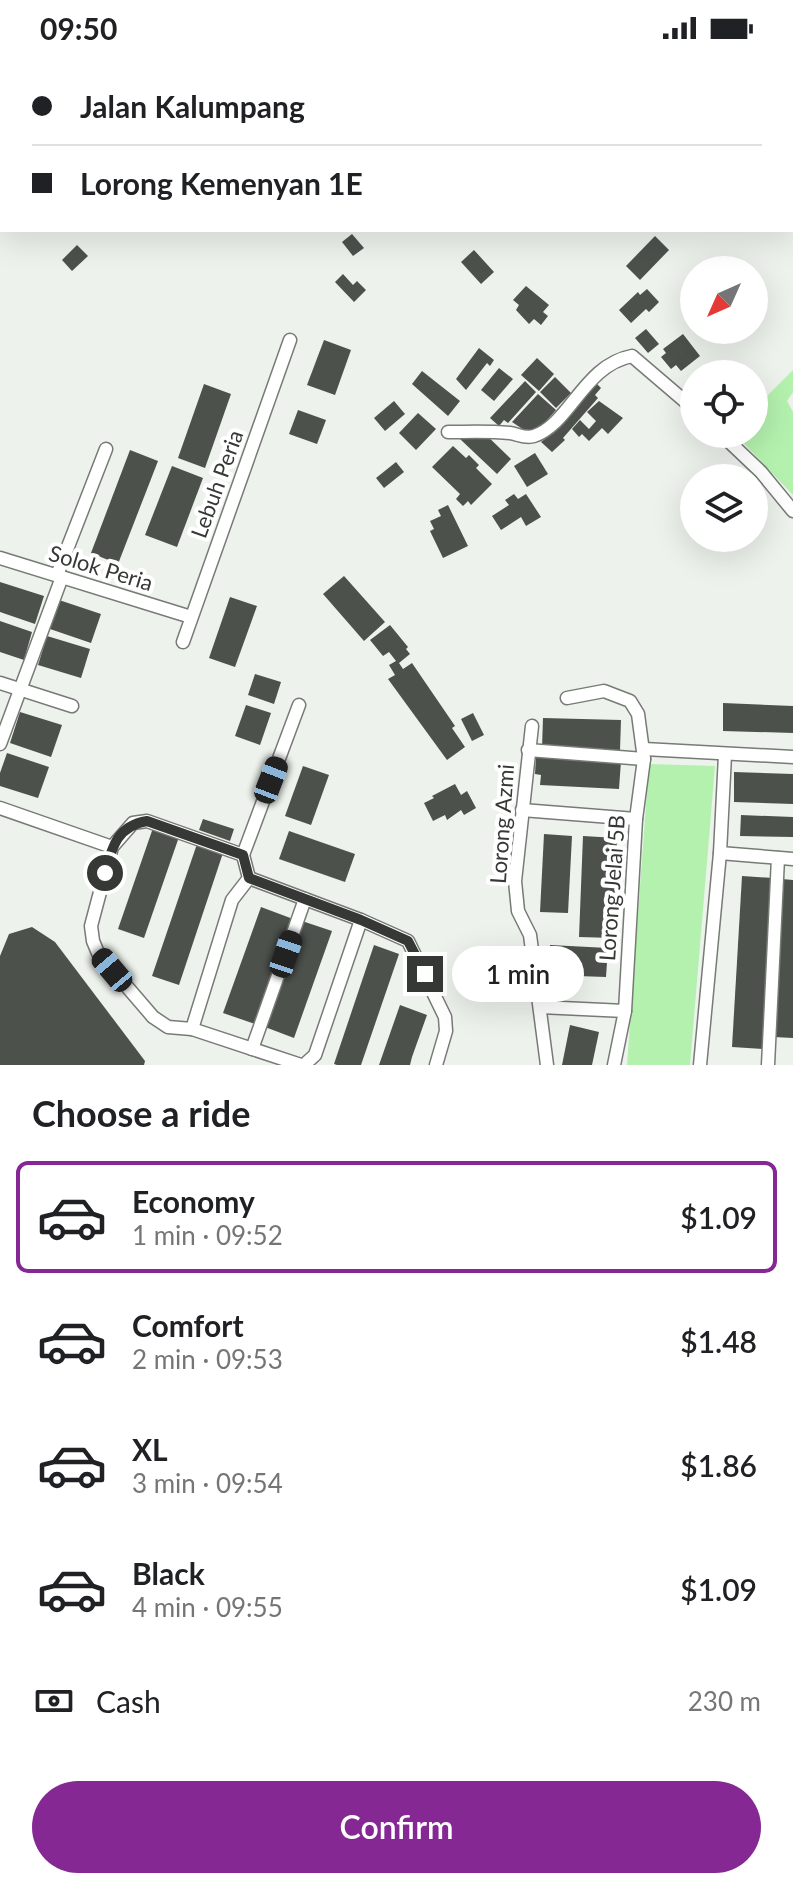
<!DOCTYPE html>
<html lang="en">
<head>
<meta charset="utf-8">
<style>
	body { margin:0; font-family:Lato,sans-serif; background:#f2f2f2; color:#202124; height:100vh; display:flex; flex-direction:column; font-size:30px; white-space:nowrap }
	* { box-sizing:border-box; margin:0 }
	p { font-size:26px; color:#757577 }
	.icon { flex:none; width:44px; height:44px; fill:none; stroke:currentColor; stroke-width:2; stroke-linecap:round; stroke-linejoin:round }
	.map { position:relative; height:1009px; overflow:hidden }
	.drawer { display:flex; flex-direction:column; background:#fff; flex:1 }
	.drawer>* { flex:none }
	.guide { position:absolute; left:0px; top:0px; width:794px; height:176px; box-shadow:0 8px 32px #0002; display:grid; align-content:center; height:176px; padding:0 32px; background:#fff }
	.needle { width:52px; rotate:225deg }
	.tools { position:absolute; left:680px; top:200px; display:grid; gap:16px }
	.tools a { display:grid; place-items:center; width:88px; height:88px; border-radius:50%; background:#fff; box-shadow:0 8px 32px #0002; font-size:40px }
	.end { position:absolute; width:36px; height:36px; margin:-18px; border:10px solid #363836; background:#fff; box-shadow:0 0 0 4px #fff }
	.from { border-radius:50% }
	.bubble { position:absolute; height:56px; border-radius:28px; background:#fff; box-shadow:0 8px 32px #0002; font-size:26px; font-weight:600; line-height:56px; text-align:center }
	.car { position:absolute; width:24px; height:48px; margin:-24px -12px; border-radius:10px; box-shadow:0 0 6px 2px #0007; background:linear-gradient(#222 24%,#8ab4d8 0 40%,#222 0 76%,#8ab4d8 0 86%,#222 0) }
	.guide b { display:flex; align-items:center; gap:28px; height:76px; font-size:30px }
	.guide b+b { border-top:2px solid #e0e0e0 }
	.guide i { width:20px; height:20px; background:#202124 }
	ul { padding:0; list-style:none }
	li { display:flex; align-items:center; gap:24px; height:112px; margin:0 16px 12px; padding:0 16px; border:4px solid transparent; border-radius:12px }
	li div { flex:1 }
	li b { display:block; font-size:30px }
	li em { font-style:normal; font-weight:600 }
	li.selected { border-color:#852894 }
	li>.icon { width:72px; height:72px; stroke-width:1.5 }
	h2 { padding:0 32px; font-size:36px; line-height:96px }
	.pay { display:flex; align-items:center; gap:20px; height:88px; padding:0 32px; font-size:30px }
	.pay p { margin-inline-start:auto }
	.primary-button { display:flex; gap:16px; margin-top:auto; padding:16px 32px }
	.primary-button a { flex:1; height:92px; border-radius:48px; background:#852894; color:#fff; font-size:32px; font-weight:600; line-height:92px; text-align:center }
	.status { display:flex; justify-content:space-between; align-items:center; height:56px; padding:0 40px; background:#fff; direction:ltr }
	.status svg { height:22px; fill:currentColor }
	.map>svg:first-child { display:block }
	.green { fill:#b4f1ae }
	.building { fill:#4d514c }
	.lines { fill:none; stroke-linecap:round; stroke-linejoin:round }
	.street-casing { stroke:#767b75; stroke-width:15 }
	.street { stroke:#fff; stroke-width:12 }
	.route { stroke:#363836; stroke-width:10 }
	.labels { text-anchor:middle; stroke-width:8; stroke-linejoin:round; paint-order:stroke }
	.street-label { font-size:22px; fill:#363836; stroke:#fff }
</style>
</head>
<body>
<div class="status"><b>09:50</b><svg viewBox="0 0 49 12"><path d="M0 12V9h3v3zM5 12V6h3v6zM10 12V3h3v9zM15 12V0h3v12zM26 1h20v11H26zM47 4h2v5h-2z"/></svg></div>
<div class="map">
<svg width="793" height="1009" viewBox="0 0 793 1009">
	<rect width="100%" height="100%" fill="#edf2ec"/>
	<g class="green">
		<path d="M793 314V336L787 345 793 356V439L735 378H754V353Z"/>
		<path d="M649 708 715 710 690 1009H627Z"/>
	</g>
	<g class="building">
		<path d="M352 178 364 192 353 200 342 186Z"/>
		<path d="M655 180 669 194 640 224 626 210Z"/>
		<path d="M77 189 88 200 72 215 62 204Z"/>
		<path d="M474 194 494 216 481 228 461 206Z"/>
		<path d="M343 218 353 229 357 225 366 234 354 246 335 226Z"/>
		<path d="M526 230 549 249 543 256 548 260 541 269 534 263 529 268 516 254 519 249 513 244Z"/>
		<path d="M647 233 659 246 649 256 646 253 631 267 619 254 638 236 640 239Z"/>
		<path d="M646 273 659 288 648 297 635 282Z"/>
		<path d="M683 278 700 300 681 315 676 309 671 313 661 301 666 297 663 293Z"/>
		<path d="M324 284 351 294 335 339 307 329Z"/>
		<path d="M479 292 494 304 490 310 487 307 466 334 456 323Z"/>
		<path d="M537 302 554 318 539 335 521 319Z"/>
		<path d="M499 312 513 323 494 345 481 334Z"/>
		<path d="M422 315 460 345 448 360 412 328Z"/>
		<path d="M555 321 571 337 556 352 540 336Z"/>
		<path d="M593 324 601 332 595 339 598 342 563 382 565 384 552 396 541 386 555 375 551 372Z"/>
		<path d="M525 325 536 336 508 367 504 364 499 370 490 362Z"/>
		<path d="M204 328 231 338 205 412 178 402Z"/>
		<path d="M538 338 556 354 533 380 512 366Z"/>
		<path d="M394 345 405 358 385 375 374 362Z"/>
		<path d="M599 345 623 362 608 378 602 372 589 385 582 378 579 381 572 373 580 364 589 373 596 365 587 356Z"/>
		<path d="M298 354 326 364 317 388 289 378Z"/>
		<path d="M418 357 436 373 416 394 399 377Z"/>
		<path d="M468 374H481L511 403 497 418 460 383Z"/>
		<path d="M453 390 466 402 469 399 479 409 476 412 492 428 471 449 468 445 463 450 456 443 460 438 432 411Z"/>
		<path d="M130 394 158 405 118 508 91 497Z"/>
		<path d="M535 397 548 418 527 431 514 410Z"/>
		<path d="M396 406 404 416 384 432 376 422Z"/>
		<path d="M172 410 203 422 177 491 145 479Z"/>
		<path d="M514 438 518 443 526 438 541 461 526 470 521 461 501 474 492 460 509 449 505 444Z"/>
		<path d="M448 449 468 490 443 502 430 475 434 473 430 465 441 460 438 454Z"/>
		<path d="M344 520 385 566 364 585 323 538Z"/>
		<path d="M0 526 44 540 35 568 0 556Z"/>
		<path d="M230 541 257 550 235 611 209 602Z"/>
		<path d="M59 544 101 558 91 587 50 573Z"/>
		<path d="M0 565 32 576 24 604 0 596Z"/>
		<path d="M390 569 408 591 406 593 410 598 399 607 403 613 412 607 455 670 452 672 465 691 447 704 388 623 395 619 389 609 396 605 389 596 383 600 370 584Z"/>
		<path d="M47 580 90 593 81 622 38 609Z"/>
		<path d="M255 618 281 626 274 648 248 639Z"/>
		<path d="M723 647 793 650V677L723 675Z"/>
		<path d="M246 649 271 657 260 689 235 680Z"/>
		<path d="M20 656 62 669 51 701 10 687Z"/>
		<path d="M473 657 484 679 472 685 461 663Z"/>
		<path d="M543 662 621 664 620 694 542 692Z"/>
		<path d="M7 697 49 711 38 742 0 730V717Z"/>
		<path d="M536 700 621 705 619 733 540 729 541 719 535 718Z"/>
		<path d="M303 710 329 719 311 769 285 760Z"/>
		<path d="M734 716 793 718V748L734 746Z"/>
		<path d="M455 728 461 739 467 735 476 752 464 759 461 754 447 764 445 759 433 765 424 747 434 742 432 740Z"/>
		<path d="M741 759 793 761V781L740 780Z"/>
		<path d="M203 763 234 773 230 785 199 774Z"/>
		<path d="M154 769 180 778 144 882 118 873Z"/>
		<path d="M289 775 355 798 345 826 279 803Z"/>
		<path d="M544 778 572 780 568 857 540 856Z"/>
		<path d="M583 780 617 782 613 882 579 881Z"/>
		<path d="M198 785 224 794 179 929 152 920Z"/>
		<path d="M742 820 773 822 763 993 732 991Z"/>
		<path d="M782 823 793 824V982L774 981Z"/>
		<path d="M261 851 293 863 255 968 223 957Z"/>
		<path d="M302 865 332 875 294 982 265 971Z"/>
		<path d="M32 871 55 886 145 1005 144 1009H0V900L9 878Z"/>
		<path d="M374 889 399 898 361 1009H337L334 1008Z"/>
		<path d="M550 889 608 892 606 921 549 919Z"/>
		<path d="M400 949 427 959 412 1001 410 1009H379Z"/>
		<path d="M570 969 599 976 592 1009H562Z"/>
	</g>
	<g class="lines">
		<g class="street-casing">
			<g id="street">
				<path d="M301 0 309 2"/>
				<path d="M221 2V0"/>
				<path d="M365 2 366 0"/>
				<path d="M443 2 445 0"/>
				<path d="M448 376C468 376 489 375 510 377 518 378 525 383 534 380 570 368 584 309 632 300L694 353"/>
				<path d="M721 378 761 416 793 455"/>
				<path d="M0 502 191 561"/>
				<path d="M57 519 106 393"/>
				<path d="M183 586 290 284"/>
				<path d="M0 627 72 650"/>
				<path d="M567 642 604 635 630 645 638 658 644 703 636 763 625 955 614 1009"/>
				<path d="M532 670 515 825 518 855 530 879 547 1009"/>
				<path d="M0 688 62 521"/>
				<path d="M644 693 793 701"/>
				<path d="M528 694 644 703"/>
				<path d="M0 752 112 791"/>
				<path d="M522 754 636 763"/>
				<path d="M720 797 793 803"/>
				<path d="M243 799 147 765 133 767 112 791 91 870 93 885 98 897 153 961 168 971 192 973 301 1009"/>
				<path d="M243 799 299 649"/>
				<path d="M249 822 361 864 408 885 445 961 446 975 436 1009"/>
				<path d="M540 951 625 955"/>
				<path d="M192 973 232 844 249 822 243 799"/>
				<path d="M252 993 305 843"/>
				<path d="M304 1009 315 999 361 864"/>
				<path d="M700 1009 720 797 725 699"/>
				<path d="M768 1009 778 802"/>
			</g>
		</g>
		<use href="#street" class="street"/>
	</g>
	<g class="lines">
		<path class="route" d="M105 817C112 791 117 770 147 765L243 799 249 822 361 864 408 885 425 918"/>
	</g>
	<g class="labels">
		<g class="street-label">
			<text transform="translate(217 428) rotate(-70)" y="8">Lebuh Peria</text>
			<text transform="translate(101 512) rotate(17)" y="8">Solok Peria</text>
			<text transform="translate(502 768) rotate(-86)" y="8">Lorong Azmi</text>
			<text transform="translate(612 832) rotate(-86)" y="8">Lorong Jelai 5B</text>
		</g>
	</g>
</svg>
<div class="tools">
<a><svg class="needle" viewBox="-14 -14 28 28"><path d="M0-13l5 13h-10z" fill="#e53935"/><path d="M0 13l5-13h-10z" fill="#757577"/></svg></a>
<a><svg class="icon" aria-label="locate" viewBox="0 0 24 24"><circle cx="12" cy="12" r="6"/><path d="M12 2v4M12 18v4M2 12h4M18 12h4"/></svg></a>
<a><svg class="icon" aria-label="layers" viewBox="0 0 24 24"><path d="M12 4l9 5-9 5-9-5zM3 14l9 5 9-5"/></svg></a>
</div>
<i class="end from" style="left:105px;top:817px"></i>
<i class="end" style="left:425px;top:918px"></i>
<div class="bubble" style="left:452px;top:890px;width:132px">1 min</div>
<i class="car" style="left:271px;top:724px;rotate:21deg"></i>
<i class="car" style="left:286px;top:898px;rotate:19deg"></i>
<i class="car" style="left:112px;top:914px;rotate:320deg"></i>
<div class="guide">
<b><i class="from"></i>Jalan Kalumpang</b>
<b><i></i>Lorong Kemenyan 1E</b>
</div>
</div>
<section class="drawer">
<h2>Choose a ride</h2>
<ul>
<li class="selected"><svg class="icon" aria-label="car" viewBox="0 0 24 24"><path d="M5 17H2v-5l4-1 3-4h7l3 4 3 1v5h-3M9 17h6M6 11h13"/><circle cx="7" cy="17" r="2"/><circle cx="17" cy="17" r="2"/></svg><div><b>Economy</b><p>1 min · 09:52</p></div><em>$1.09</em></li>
<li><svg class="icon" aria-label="car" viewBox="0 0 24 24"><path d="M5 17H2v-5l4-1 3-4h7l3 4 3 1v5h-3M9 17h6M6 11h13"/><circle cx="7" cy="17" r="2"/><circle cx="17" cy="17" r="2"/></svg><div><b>Comfort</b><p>2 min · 09:53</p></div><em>$1.48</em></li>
<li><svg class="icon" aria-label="car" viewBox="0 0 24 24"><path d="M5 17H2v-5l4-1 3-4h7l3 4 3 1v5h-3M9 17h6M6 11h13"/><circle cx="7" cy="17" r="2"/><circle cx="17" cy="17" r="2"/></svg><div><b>XL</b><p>3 min · 09:54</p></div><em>$1.86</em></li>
<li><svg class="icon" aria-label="car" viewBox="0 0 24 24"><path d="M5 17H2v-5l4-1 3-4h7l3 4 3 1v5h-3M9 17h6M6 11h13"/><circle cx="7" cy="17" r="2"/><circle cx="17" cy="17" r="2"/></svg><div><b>Black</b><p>4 min · 09:55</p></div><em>$1.09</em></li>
</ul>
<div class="pay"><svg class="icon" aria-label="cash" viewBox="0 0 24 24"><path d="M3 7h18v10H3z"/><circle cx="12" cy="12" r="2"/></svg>Cash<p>230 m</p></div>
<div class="primary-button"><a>Confirm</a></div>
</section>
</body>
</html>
